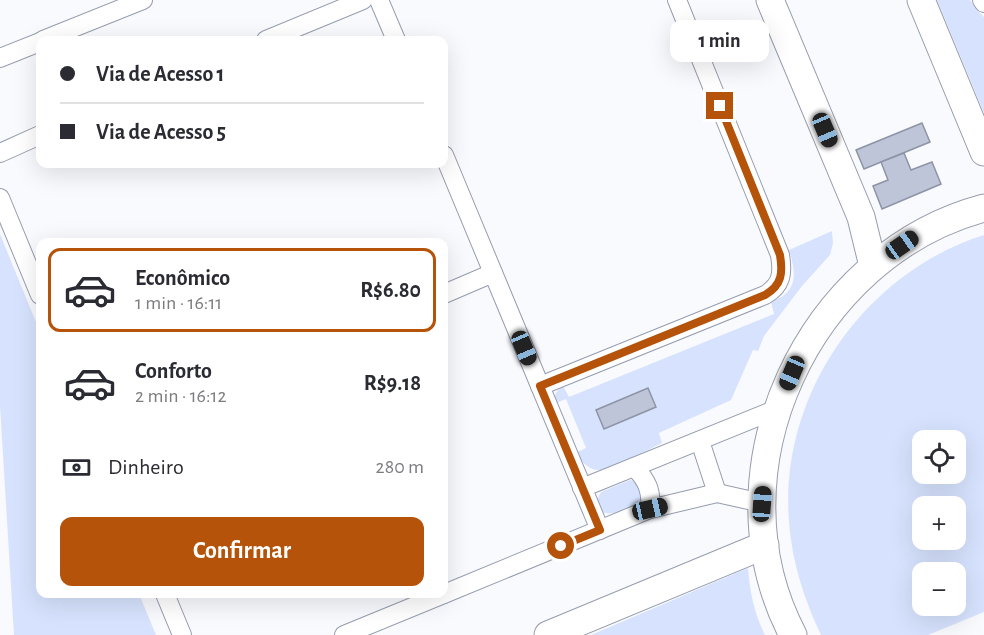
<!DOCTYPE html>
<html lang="pt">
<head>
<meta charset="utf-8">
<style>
	body { margin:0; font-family:"Alegreya Sans",sans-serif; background:#f7f7f7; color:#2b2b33; height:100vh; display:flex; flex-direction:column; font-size:22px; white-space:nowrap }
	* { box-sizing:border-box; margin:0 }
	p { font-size:20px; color:#7c7c81 }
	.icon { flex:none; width:33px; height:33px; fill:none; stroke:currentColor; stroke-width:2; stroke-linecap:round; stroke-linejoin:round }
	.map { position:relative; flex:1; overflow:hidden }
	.drawer { position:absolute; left:36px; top:238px; width:412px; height:360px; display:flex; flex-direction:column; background:#fff; border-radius:12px; box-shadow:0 6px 24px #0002 }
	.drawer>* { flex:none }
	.top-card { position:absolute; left:36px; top:36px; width:412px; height:132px; border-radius:12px; box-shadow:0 6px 24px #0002; display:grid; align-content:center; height:132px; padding:0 24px; background:#fff }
	.tools { position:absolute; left:912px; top:430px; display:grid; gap:12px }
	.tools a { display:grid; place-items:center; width:54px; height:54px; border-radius:12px; background:#fff; box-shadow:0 6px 24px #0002; font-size:30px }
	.end { position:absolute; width:27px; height:27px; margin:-14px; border:8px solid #b45309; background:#fff; box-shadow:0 0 0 3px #fff }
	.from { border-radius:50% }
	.bubble { position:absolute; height:42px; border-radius:12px; background:#fff; box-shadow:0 6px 24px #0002; font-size:20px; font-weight:700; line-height:42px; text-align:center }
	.car { position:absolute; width:18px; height:36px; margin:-18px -9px; border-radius:8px; box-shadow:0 0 4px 2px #0007; background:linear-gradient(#222 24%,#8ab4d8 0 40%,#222 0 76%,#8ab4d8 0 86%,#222 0) }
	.top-card b { display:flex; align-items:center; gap:21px; height:57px; font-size:22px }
	.top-card b+b { border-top:2px solid #e1e1e2 }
	.top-card i { width:15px; height:15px; background:#2b2b33 }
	ul { padding:10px 0 0; list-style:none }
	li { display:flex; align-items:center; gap:18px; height:84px; margin:0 12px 9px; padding:0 12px; border:3px solid transparent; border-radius:12px }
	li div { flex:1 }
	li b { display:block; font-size:22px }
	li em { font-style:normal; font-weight:700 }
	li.on { border-color:#b45309 }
	li>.icon { width:54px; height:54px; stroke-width:1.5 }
	.pay { display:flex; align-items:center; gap:15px; height:66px; padding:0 24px; font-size:22px }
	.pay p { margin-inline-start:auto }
	.cta { display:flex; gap:12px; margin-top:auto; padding:12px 24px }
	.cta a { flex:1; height:69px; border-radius:12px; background:#b45309; color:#fff; font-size:24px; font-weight:700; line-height:69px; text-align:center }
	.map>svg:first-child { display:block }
	.green { fill:#d7e3fe; fill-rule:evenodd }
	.building { fill:#bec5d9; stroke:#8d94a6; stroke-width:1.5 }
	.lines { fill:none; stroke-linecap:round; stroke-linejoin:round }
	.street-casing { stroke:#969daf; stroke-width:20 }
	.secondary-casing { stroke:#969daf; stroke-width:29 }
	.street { stroke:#fff; stroke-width:18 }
	.secondary { stroke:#fff; stroke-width:27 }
	.route { stroke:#b45309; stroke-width:8 }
</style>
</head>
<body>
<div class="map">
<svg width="984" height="635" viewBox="0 0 984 635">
	<rect width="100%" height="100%" fill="#f9fafe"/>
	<g class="green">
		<path d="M937 0H970L978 11 984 17V113Z"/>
		<path d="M832 231 833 243 830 255 802 286 764 336 758 351 753 350 731 400 659 433 662 443C650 449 608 471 597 470 587 469 581 460 575 453L586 448 566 399 554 404C554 395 556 391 563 386L569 397 774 314 771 302C799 292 796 273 789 250Z"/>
		<path d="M0 234 40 332V594H139L156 635H14L0 406Z"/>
		<path d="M984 235V612L928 635H821C804 599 792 562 789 522 779 395 864 273 984 235ZM922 441H956V474H922ZM922 507H956V540H922ZM922 573H956V606H922Z"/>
		<path d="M630 480 640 483 643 498C634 508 612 518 600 511L596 502 601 492Z"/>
		<path d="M748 568C750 592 754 613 765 635H591Z"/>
	</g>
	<g class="building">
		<path d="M922 123 930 142 864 169 856 150Z"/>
		<path d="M904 153 911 170 932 162 941 184 882 209 873 186 888 180 881 162Z"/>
		<path d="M648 388 656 407 604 429 596 410Z"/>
	</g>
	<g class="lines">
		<g class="street-casing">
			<g id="street">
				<path d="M379 0 396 40"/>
				<path d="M982 0 984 3"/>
				<path d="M43 40 143 0"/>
				<path d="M266 40 363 0"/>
				<path d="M0 58 40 42"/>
				<path d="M0 153 40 135"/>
				<path d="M444 155 600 530"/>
				<path d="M0 198 40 295"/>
				<path d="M444 294 493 273"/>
				<path d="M540 386 765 295C782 285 783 273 780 255L677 0"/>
				<path d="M700 441 717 493"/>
				<path d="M634 467C647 480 652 491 650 509"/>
				<path d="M582 488 777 409"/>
				<path d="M165 594 182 635"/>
				<path d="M444 594 650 509 717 493 762 503"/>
				<path d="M344 635 444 594"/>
			</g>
		</g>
		<g class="secondary-casing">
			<g id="secondary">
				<path d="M770 0 861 217 873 266"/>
				<path d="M921 0 984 152"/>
				<path d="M548 635 765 545"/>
				<path d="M793 635C707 471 808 255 984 208"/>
			</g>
		</g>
		<use href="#street" class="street"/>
		<use href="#secondary" class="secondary"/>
	</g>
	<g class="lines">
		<path class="route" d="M561 546 600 530 540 386 765 295C782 285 783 273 780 255L720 106"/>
	</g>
</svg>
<div class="tools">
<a><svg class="icon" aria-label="locate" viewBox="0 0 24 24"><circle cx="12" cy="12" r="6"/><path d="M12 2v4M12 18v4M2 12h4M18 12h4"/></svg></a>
<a>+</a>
<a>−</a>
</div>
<i class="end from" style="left:561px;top:546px"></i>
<i class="end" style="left:720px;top:106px"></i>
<div class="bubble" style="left:670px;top:20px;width:99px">1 min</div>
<i class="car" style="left:825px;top:130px;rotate:157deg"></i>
<i class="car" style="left:902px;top:245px;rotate:55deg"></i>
<i class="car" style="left:524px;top:348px;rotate:157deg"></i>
<i class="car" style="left:792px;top:373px;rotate:203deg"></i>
<i class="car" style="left:762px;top:504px;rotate:4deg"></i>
<i class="car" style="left:650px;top:509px;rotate:77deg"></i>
<div class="top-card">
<b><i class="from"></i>Via de Acesso 1</b>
<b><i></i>Via de Acesso 5</b>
</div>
<section class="drawer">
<ul>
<li class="on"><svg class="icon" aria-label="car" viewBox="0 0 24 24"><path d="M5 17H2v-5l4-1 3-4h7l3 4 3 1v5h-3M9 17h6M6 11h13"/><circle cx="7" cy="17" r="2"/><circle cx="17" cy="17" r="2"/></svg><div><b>Econômico</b><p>1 min · 16:11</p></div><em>R$6.80</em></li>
<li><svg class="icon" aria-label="car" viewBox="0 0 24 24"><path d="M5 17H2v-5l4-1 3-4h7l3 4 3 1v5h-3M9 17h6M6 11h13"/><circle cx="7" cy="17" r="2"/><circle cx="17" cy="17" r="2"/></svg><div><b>Conforto</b><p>2 min · 16:12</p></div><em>R$9.18</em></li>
</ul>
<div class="pay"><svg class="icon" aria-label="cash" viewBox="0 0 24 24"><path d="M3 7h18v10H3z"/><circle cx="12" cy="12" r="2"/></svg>Dinheiro<p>280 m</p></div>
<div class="cta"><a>Confirmar</a></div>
</section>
</div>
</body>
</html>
